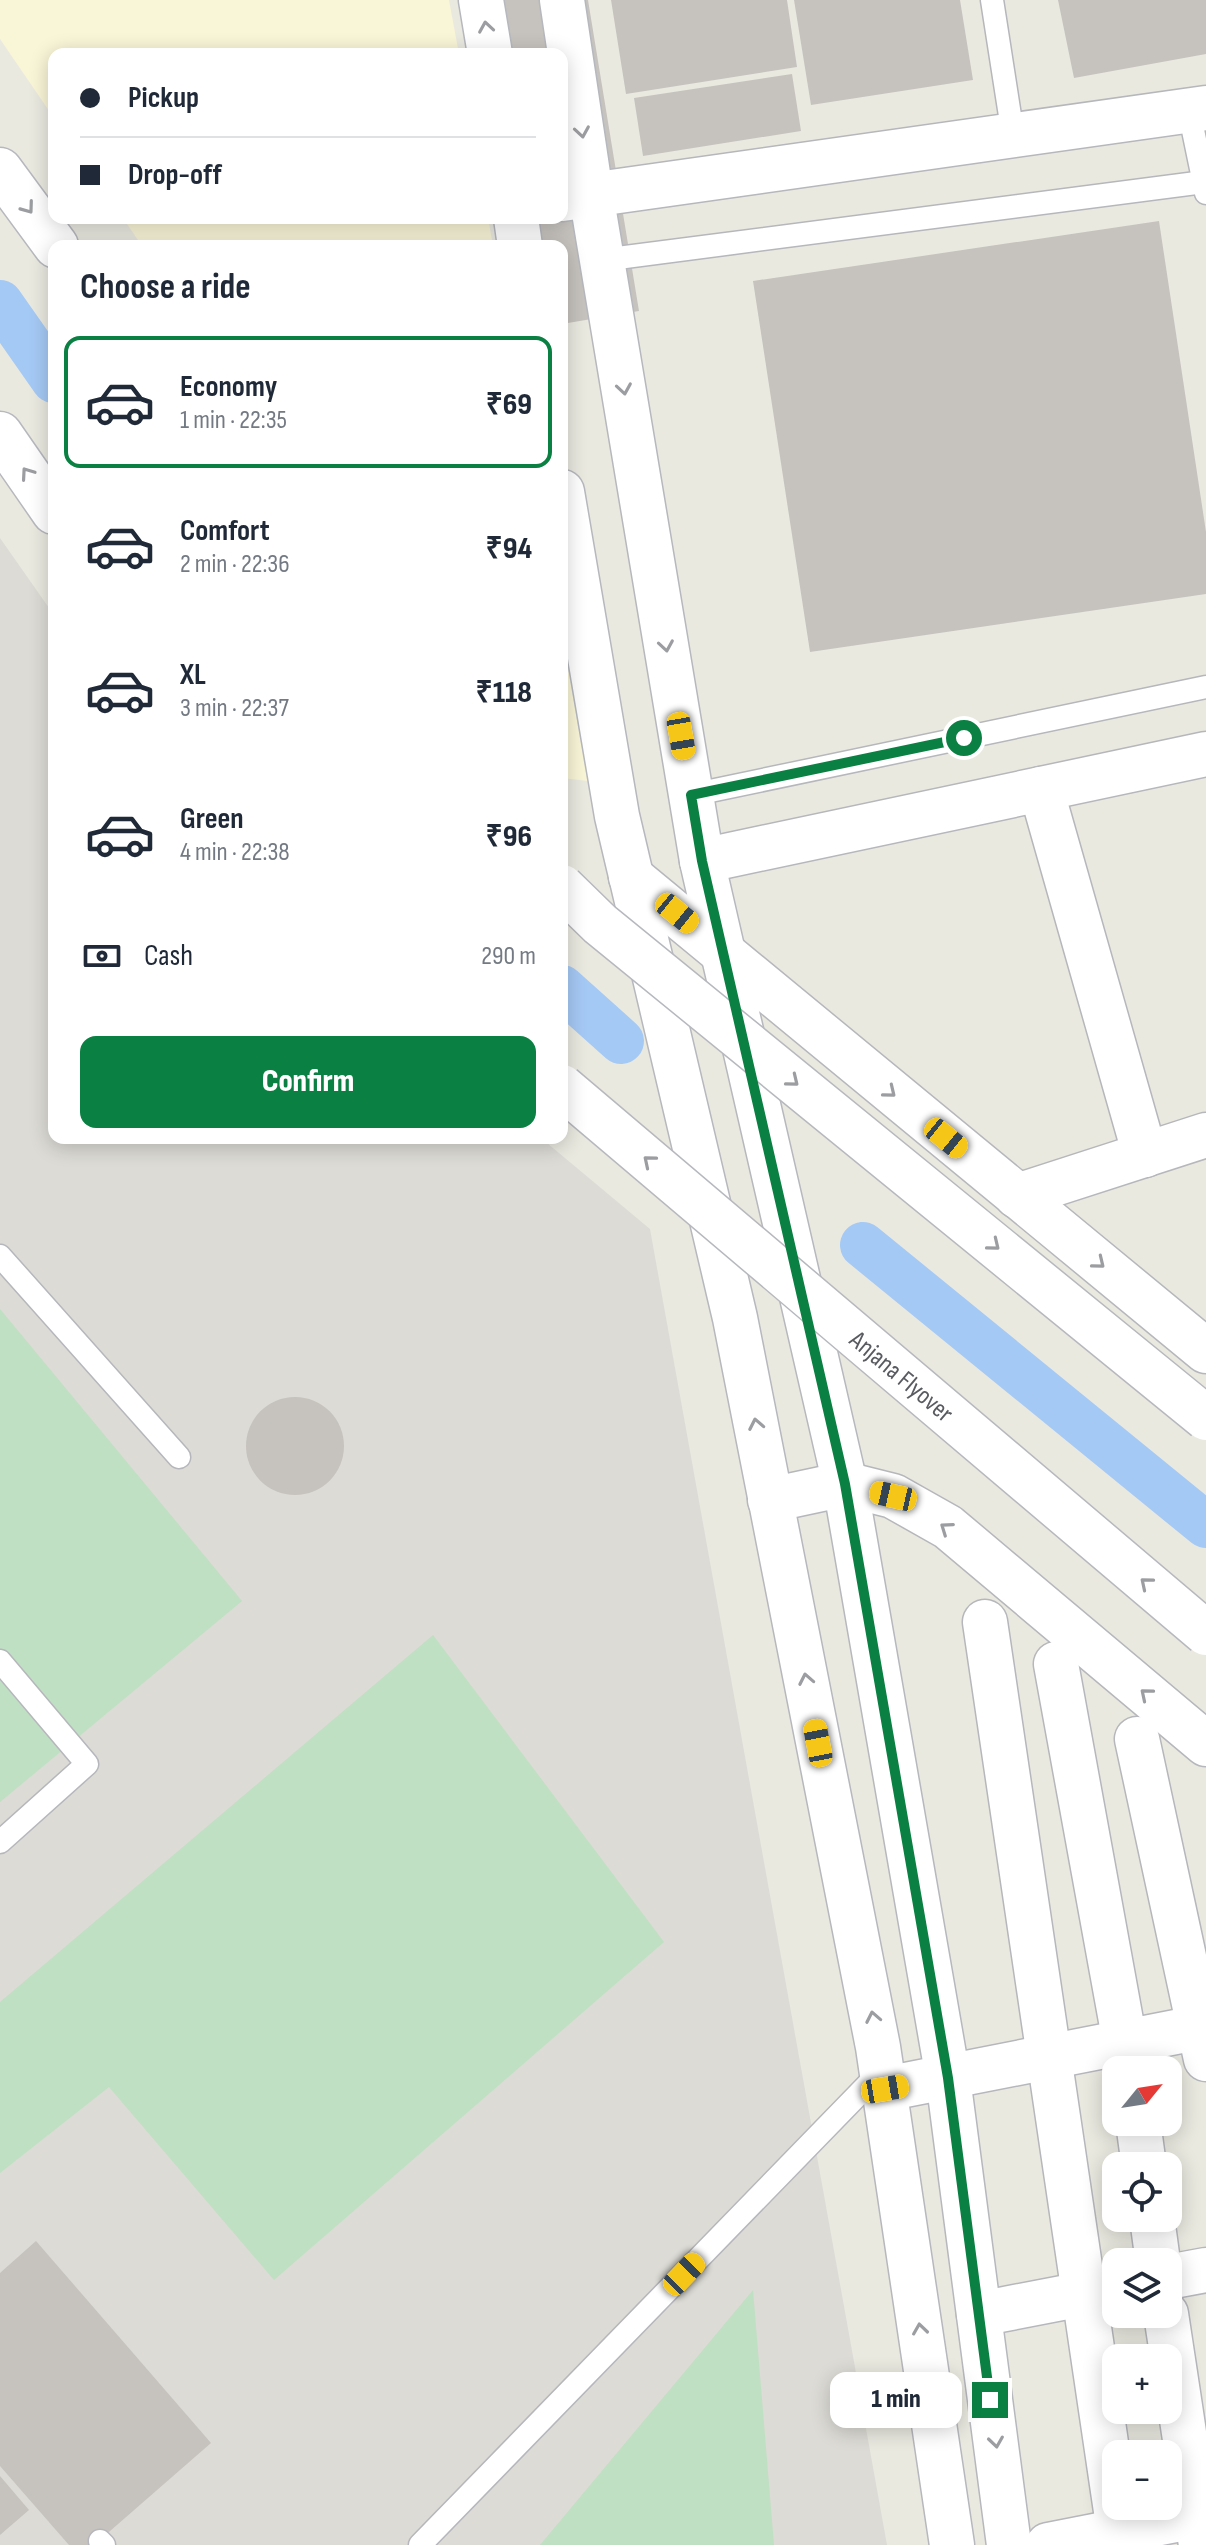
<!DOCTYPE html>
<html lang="en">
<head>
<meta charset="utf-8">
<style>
	body { margin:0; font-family:"Sofia Sans Condensed",sans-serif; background:#f6f6f7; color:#1f2937; height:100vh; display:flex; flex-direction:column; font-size:30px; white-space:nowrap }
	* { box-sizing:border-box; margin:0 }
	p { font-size:26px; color:#747a83 }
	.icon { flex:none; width:44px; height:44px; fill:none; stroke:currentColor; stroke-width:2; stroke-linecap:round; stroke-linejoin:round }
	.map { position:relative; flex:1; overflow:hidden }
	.panel { position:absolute; left:48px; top:240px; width:520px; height:904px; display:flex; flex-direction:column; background:#fff; border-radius:16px; box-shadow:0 4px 20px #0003 }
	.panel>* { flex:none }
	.guide { position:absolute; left:48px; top:48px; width:520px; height:176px; border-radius:16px; box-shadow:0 4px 20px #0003; display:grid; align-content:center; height:176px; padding:0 32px; background:#fff }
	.needle { width:52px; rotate:60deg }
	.buttons { position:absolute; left:1102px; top:2056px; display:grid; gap:16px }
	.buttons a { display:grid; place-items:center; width:80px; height:80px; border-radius:16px; background:#fff; box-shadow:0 4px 20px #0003; font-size:40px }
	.end { position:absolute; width:36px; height:36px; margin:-18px; border:10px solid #0b8043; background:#fff; box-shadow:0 0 0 4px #fff }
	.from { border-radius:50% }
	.bubble { position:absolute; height:56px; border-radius:16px; background:#fff; box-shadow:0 4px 20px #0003; font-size:26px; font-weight:800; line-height:56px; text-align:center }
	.car { position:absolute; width:24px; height:48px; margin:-24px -12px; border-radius:10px; box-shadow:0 0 6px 2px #0007; background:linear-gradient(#f5c518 24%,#345 0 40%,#f5c518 0 76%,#345 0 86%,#f5c518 0) }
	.guide b { display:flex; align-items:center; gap:28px; height:76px; font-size:30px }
	.guide b+b { border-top:2px solid #e0e1e3 }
	.guide i { width:20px; height:20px; background:#1f2937 }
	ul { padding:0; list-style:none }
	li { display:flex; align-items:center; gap:24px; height:132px; margin:0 16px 12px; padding:0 16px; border:4px solid transparent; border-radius:16px }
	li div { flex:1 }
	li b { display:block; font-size:30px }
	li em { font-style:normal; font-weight:800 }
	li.on { border-color:#0b8043 }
	li>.icon { width:72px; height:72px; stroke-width:1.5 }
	h2 { padding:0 32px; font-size:36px; line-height:96px }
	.pay { display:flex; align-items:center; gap:20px; height:88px; padding:0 32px; font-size:30px }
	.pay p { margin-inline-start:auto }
	.primary-button { display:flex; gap:16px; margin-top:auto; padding:16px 32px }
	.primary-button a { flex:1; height:92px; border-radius:16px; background:#0b8043; color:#fff; font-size:32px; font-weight:800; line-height:92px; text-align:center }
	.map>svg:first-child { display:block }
	.commercial { fill:#f9f5d7 }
	.industrial { fill:#dcdbd5 }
	.green { fill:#bfe0c3 }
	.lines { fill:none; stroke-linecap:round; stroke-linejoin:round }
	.canal { stroke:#a5c9f5; stroke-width:46 }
	.building { fill:#c6c3be }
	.service-casing { stroke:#b6b7bc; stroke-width:25 }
	.minor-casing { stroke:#b6b7bc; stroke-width:47 }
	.tertiary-casing { stroke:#b6b7bc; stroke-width:47 }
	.secondary-casing { stroke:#b6b8be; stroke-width:47 }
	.service { stroke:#fff; stroke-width:22 }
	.minor { stroke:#fff; stroke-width:44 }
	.tertiary { stroke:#fff; stroke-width:44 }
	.secondary { stroke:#fff; stroke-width:44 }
	.secondary-bridge-casing { stroke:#b6b8be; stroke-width:47; stroke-linecap:butt }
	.secondary-bridge { stroke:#fff; stroke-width:44 }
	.oneway { stroke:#9b9da0 }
	.route { stroke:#0b8043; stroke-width:10 }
	.labels { text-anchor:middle; stroke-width:6; stroke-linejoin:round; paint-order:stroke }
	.street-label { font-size:26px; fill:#595b60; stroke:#fff }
</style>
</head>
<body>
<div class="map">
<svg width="1206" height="2545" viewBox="0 0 1206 2545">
	<rect width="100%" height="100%" fill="#eae9e0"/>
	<g class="commercial">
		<path d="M0 0H449L459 54H54V118L0 39Z"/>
		<path d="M123 218H488L493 246H142Z"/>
		<path d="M562 636 588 781 562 778Z"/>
	</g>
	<path class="industrial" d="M0 538 54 615V1138H541L650 1229 887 2545H0Z"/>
	<g class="green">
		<path d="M0 1309 242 1601 0 1802Z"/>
		<path d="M433 1635 664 1942 274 2280 109 2087 0 2173V2002Z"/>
		<path d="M753 2290 774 2545H540Z"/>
	</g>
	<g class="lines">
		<g class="canal">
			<path d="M0 303 54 380"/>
			<path d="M562 988 621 1041"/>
			<path d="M863 1245 1206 1525"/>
		</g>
	</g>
	<g class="building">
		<path d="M465 0H588L639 311 562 324V246H506L501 218H562V54H474Z"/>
		<path d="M611 0H787L797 67 626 94Z"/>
		<path d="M794 0H960L973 80 811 105Z"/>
		<path d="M1058 0H1206V54L1074 78Z"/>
		<path d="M792 74 801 131 643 156 634 98Z"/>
		<path d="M1159 221 1206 532V594L810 652 753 281Z"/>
		<circle cx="295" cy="1446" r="49"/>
		<path d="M36 2241 211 2443 94 2545H69L0 2466V2273Z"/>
		<path d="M0 2476 29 2510 0 2535Z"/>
	</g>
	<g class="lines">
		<g class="service-casing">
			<g id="service">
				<path d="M992 0 1013 135"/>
				<path d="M1189 111 1206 193"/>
				<path d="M602 260 1204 182"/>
				<path d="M691 795 1206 687"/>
				<path d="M0 1256 179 1457"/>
				<path d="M0 1661 87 1764 0 1842"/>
				<path d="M100 2541 104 2545"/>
				<path d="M420 2545 882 2070"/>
			</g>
		</g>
		<g class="minor-casing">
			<g id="minor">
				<path d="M562 199 1206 108"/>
				<path d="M1041 789 1145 1155"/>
				<path d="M702 861 1206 754"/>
				<path d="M1017 1196 1206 1135"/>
				<path d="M985 1622 1121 2545"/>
				<path d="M1056 1664 1130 2070"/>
				<path d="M1137 1739 1206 2059"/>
				<path d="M885 2089 1206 2026"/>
				<path d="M1138 2122 1144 2166"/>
				<path d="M1152 2218 1158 2262"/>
				<path d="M1168 2277 1206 2270"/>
				<path d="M979 2314 1114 2288"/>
				<path d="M1166 2314 1201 2545"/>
				<path d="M1048 2545 1206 2514"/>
			</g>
		</g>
		<g class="tertiary-casing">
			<g id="tertiary">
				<path d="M631 877 1206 1351"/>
				<path d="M770 1500 845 1484 893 1496 948 1527 1206 1744"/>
			</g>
		</g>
		<g class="secondary-casing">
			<g id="secondary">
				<path d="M481 0 490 54"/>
				<path d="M562 0 591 194 702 861 845 1484 948 2078 1009 2545"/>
				<path d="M0 170 56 246"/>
				<path d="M516 218 520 246"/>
				<path d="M0 434 54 512"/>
				<path d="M562 492 617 816 735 1318 878 2047 952 2545"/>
			</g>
		</g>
		<use href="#service" class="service"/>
		<use href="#minor" class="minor"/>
		<use href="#tertiary" class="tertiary"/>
		<use href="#secondary" class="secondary"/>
		<g class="secondary-bridge-casing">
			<g id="secondary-bridge">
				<path d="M562 887 600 924 1206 1418"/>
				<path d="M562 1087 1206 1633"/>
			</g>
		</g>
		<use href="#secondary-bridge" class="secondary-bridge"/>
	</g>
	<defs><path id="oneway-chevron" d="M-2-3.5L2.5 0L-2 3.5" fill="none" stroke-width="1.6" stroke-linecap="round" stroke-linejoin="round" transform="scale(2)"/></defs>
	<g class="oneway">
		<use href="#oneway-chevron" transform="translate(486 27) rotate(-99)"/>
		<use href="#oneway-chevron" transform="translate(582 132) rotate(81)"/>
		<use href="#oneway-chevron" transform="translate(28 208) rotate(54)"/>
		<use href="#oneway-chevron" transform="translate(624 389) rotate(81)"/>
		<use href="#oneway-chevron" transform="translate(27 473) rotate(-125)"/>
		<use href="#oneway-chevron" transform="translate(666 646) rotate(81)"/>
		<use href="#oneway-chevron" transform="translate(793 1081) rotate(39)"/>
		<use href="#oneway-chevron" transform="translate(890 1092) rotate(39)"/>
		<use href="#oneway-chevron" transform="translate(649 1161) rotate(-140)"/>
		<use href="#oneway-chevron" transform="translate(994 1245) rotate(39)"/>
		<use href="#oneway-chevron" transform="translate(1099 1263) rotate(39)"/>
		<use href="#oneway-chevron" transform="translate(756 1424) rotate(-101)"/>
		<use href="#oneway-chevron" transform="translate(946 1528) rotate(-145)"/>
		<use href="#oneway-chevron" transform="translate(1146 1583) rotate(-140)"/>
		<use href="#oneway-chevron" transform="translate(806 1679) rotate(-101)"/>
		<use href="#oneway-chevron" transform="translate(1146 1694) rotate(-140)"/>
		<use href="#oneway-chevron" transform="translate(873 2017) rotate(-101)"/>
		<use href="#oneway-chevron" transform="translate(920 2329) rotate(-98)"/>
		<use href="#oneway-chevron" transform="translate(996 2442) rotate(82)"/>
	</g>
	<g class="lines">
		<path class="route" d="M964 738 691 795 702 861 845 1484 948 2078 990 2400"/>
	</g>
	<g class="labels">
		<g class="street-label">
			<text transform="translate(902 1376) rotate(40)" y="9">Anjana Flyover</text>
		</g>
	</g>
</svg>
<div class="buttons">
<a><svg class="needle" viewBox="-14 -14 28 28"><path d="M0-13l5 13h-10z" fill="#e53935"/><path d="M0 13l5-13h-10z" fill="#747a83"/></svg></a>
<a><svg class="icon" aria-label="locate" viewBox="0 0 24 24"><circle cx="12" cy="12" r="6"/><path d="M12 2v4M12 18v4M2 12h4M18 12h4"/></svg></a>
<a><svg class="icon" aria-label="layers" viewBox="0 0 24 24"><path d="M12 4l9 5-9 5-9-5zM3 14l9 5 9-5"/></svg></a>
<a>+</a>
<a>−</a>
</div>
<i class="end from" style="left:964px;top:738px"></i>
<i class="end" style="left:990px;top:2400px"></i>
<div class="bubble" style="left:830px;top:2372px;width:132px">1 min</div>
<i class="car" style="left:681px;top:736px;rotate:170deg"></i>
<i class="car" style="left:677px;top:913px;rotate:129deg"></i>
<i class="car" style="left:946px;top:1138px;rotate:129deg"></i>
<i class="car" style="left:893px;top:1496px;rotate:283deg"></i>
<i class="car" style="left:818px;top:1743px;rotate:349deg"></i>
<i class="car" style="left:885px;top:2089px;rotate:80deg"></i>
<i class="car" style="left:684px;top:2274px;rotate:44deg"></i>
<div class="guide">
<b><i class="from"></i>Pickup</b>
<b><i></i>Drop-off</b>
</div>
<section class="panel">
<h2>Choose a ride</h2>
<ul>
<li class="on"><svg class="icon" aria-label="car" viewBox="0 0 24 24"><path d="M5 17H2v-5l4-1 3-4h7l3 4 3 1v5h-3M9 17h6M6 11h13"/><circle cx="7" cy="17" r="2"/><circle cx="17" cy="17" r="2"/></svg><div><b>Economy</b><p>1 min · 22:35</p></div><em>₹69</em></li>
<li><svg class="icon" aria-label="car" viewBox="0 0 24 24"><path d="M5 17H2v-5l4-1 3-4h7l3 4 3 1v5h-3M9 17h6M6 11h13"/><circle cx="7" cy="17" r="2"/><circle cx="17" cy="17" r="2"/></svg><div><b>Comfort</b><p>2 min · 22:36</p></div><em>₹94</em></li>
<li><svg class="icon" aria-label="car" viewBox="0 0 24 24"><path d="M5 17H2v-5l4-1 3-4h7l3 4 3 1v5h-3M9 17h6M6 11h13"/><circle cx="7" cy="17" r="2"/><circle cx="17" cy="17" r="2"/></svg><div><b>XL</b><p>3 min · 22:37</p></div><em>₹118</em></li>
<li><svg class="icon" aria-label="car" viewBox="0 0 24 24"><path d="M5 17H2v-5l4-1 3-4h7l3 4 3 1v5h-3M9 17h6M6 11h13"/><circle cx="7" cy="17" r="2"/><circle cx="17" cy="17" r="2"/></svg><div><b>Green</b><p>4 min · 22:38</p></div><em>₹96</em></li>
</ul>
<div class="pay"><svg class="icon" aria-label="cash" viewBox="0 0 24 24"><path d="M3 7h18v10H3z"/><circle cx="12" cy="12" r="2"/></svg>Cash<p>290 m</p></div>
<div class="primary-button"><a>Confirm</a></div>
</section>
</div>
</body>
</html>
